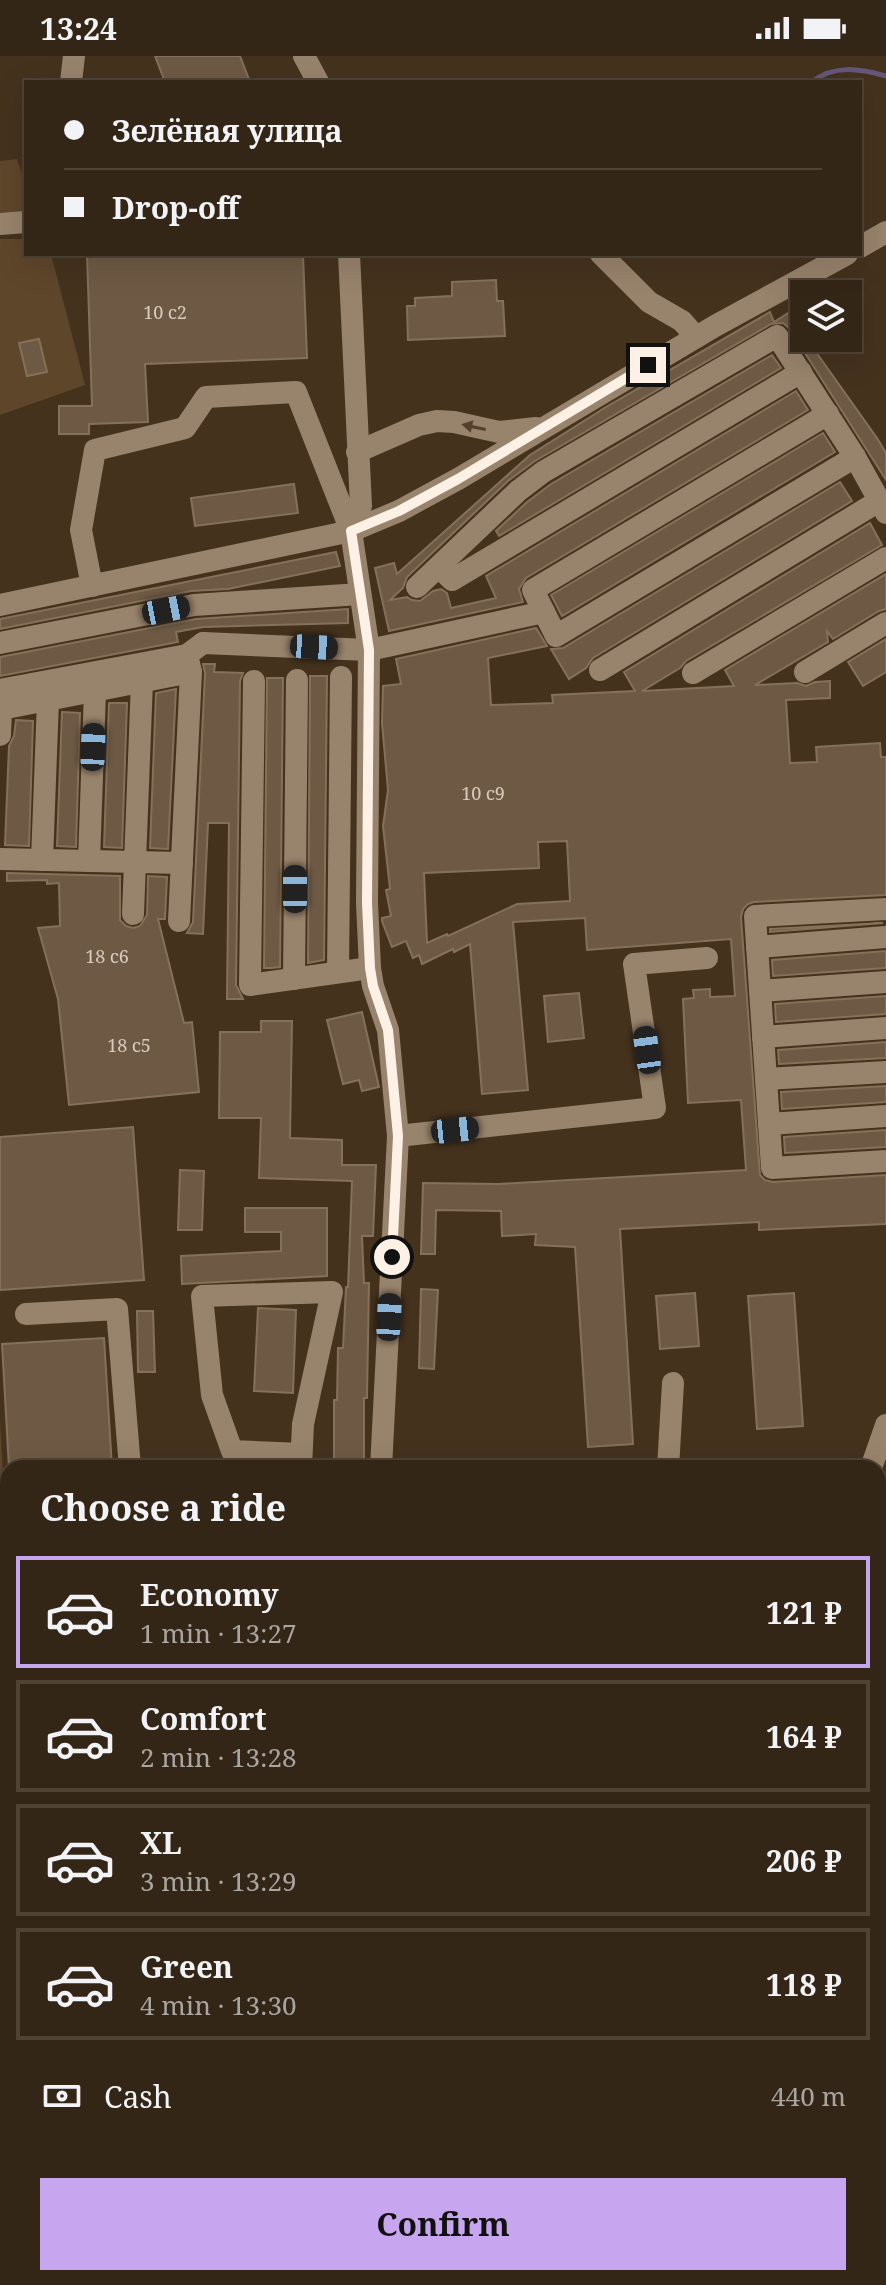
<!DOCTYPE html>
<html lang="en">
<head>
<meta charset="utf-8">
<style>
	body { margin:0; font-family:"Noto Serif",serif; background:#3b2e1f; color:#f1f3f6; height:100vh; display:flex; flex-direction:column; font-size:30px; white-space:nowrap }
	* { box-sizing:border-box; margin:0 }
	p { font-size:26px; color:#a9a5a1 }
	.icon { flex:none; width:44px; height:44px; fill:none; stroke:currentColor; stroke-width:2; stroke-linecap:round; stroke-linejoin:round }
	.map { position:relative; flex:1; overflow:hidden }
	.details { position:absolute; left:0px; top:1404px; width:886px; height:826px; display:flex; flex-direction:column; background:#332616; border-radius:24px 24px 0 0; box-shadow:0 8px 32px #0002,0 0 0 2px #4e4335 }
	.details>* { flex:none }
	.top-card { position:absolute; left:24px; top:24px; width:838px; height:176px; border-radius:0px; box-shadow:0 8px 32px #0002,0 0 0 2px #4e4335; display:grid; align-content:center; height:176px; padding:0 40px; background:#332616 }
	.tools { position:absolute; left:790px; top:224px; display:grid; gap:16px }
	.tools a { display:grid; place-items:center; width:72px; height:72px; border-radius:0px; background:#332616; box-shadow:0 8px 32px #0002,0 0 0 2px #4e4335; font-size:40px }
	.end { position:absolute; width:36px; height:36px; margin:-18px; border:10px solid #fdf1e5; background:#111; box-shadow:0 0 0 4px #111 }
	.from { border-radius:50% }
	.car { position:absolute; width:24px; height:48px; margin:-24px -12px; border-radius:10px; box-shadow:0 0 6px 2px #0007; background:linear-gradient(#222 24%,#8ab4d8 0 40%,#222 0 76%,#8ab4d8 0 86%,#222 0) }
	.top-card b { display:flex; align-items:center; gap:28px; height:76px; font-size:30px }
	.top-card b+b { border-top:2px solid #4e4335 }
	.top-card i { width:20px; height:20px; background:#f1f3f6 }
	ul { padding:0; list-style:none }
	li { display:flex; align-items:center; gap:24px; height:112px; margin:0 16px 12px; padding:0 24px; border:4px solid #4e4335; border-radius:0px }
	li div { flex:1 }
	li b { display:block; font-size:30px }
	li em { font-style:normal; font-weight:700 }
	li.on { border-color:#c7a6ef }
	li>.icon { width:72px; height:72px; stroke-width:1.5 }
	h2 { padding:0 40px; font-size:36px; line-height:96px }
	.pay { display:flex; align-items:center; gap:20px; height:88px; padding:0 40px; font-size:30px }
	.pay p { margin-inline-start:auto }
	.action { display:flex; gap:16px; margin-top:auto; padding:16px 40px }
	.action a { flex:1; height:92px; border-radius:0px; background:#c7a6ef; color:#111; font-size:32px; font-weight:700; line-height:92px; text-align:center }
	.status { display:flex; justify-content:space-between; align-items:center; height:56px; padding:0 40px; background:#332616; direction:ltr }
	.status svg { height:22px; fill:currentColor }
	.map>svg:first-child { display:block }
	.green { fill:#5e462a }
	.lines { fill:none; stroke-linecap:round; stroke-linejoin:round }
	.stream { stroke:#665679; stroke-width:5 }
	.building { fill:#6e5a44; stroke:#85705a; stroke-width:2; fill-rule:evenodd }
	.minor { stroke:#98836c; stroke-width:22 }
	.rail-casing { stroke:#d0c3b5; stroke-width:8 }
	.rail { stroke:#44321d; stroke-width:5; stroke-dasharray:15; stroke-linecap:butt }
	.oneway { fill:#55422d }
	.route { stroke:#fdf1e5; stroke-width:10 }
	.labels { text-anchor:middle; stroke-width:8; stroke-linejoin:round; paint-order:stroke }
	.number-label { font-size:18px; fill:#d9cbbd }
</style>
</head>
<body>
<div class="status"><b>13:24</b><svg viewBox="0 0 49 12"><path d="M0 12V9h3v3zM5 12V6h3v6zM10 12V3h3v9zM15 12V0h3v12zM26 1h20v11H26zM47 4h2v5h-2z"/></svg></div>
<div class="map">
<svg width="886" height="2229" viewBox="0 0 886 2229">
	<rect width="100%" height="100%" fill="#44321d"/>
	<g class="green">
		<path d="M17 103 26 130V166H0V105Z"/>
		<path d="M0 183H26V198H51L85 329 0 359Z"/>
		<path d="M0 1365 6 1468H0Z"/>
		<rect x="0" y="1472" width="8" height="36"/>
		<path d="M62 2222H760L764 2229H62Z"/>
	</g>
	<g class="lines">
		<path class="stream" d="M812 26C834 8 860 13 886 20"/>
	</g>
	<g class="building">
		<path d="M155 0H240L250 26H165Z"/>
		<path d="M87 198H303L307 302 145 308 148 366 89 368V378H59V350H92Z"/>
		<path d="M496 224 497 245H503L505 280 408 284 407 250H415V242L452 240V226Z"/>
		<path d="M770 256 774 266 788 257 804 279V282H806L877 382 886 397V424L789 272 783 267 771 268 535 405 508 425 407 521 403 532 390 544 407 541 412 544 420 545 433 535 441 533 447 537 451 552 496 542 486 520 796 335 808 354 526 522 519 533 523 546 389 575 375 512 394 507 397 518 530 399 606 351Z"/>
		<path d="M39 283 47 316 27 320 19 287Z"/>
		<path d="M772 299 781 312 499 480 496 475 527 446 551 428Z"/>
		<path d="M823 377 835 396 562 560 551 539Z"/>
		<path d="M840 426 852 445 593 602 586 612 569 623 551 593 563 592Z"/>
		<path d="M294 428 298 457 195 470 191 442Z"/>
		<path d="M870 467 882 489 686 605 680 612 642 635 734 630 725 614 886 518V553L879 555 833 583 827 575 828 586 755 629 797 627 806 630 815 626 830 625V642L786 644 790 707 817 706 816 691 880 687 881 701H886V839L754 846 748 848 743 853 741 861 760 1119 765 1124 773 1126 886 1119V1168L759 1174V1166L620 1173 633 1388 588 1391 575 1191 535 1189 536 1178 502 1180 501 1155 436 1154 435 1198H421L423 1127 499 1128 746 1114 741 1044 688 1047 683 943 694 942 693 934 710 933V941L735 940 731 883 587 894 585 862 513 866 528 1034 482 1038 470 888 454 896 453 893 422 908 419 899 413 902 406 885 392 891 382 865V862L391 860 386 834 390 833 383 770 388 734 382 667 383 630 401 628 396 603 536 572 547 590 488 602 491 649 553 647 552 639 635 635 624 616ZM567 785 570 845 517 848 448 880 447 878 427 887 424 817 539 812 538 786Z"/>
		<path d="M336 496 340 510 228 533 191 535 0 573V563Z"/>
		<path d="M348 553V567L203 571 176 576 178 586 0 620V601L196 563Z"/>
		<path d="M886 583V616L863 630 848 606Z"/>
		<path d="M203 608H215L214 616 243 617 240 625 236 929 243 943H227L229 767H208L203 878 187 877 193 866 205 617Z"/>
		<path d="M310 620H327L324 904 308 907Z"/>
		<path d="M267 622H283L280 911 271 912H264Z"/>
		<path d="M176 633 168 793 150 792 156 637Z"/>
		<path d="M109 647H127L122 792 104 791Z"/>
		<path d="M62 656 80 657 76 791 57 790Z"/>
		<path d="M16 664 33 665 29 790 5 789 9 690 14 680Z"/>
		<path d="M7 817 120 820V864L126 870 133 872 140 870 147 859 148 820 167 821 165 863H158L184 967 192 966 199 1036 69 1049 58 943 38 872 60 870 59 827 47 828V824L7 825Z"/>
		<path d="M883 867 770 876V873Z"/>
		<path d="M886 895V912L773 920 772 904Z"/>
		<path d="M579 937 584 982 548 986 544 940Z"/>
		<path d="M886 940V958L776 966 775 948Z"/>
		<path d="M362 956 379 1031 362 1035 359 1024 343 1028 327 964Z"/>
		<path d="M261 965H292L290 1082 342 1084V1109H376L373 1180H362L364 1227H369L367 1342H364V1412H334V1344H337L338 1292H343L346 1231H348L352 1125 259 1122 261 1062H219L220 976H261Z"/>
		<path d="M886 986V1002L779 1008 778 994Z"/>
		<path d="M886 1030V1046L782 1053 781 1036Z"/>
		<path d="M133 1071 144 1224 0 1234V1081Z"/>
		<path d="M886 1074V1091L785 1097 784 1081Z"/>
		<path d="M180 1114 204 1115 202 1174H178Z"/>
		<path d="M245 1152H327V1220L182 1228 181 1200 281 1195V1176H245Z"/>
		<path d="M421 1233 438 1234 434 1313 419 1312Z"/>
		<path d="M695 1237 699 1290 660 1293 656 1240Z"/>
		<path d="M794 1237 803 1370 757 1373 748 1240Z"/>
		<path d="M258 1252 296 1254 293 1337 254 1335Z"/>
		<path d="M137 1255H153L155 1316H138Z"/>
		<path d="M104 1282 112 1412H9L2 1288Z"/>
	</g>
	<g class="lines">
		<g class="minor">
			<path d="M304 0 318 26"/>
			<path d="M71 26 74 0"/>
			<path d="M0 168 26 166"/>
			<path d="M860 191 886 176"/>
			<path d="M349 198 361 450 351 475"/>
			<path d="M601 198 649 246 682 265 696 281"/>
			<path d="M828 358 533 534 556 580 855 401"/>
			<path d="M357 396 419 369 437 365 454 366 499 376 536 372"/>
			<path d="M351 475 399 455 458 423 715 270 847 198"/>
			<path d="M439 511 452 524 801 316"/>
			<path d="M92 530 81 474 95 394 185 372 206 341 296 336 351 475"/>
			<path d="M417 531 518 435 543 416 777 280 855 401 886 457"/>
			<path d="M0 549 351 475 369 594 367 847 370 912 373 930 388 974 398 1080 381 1412"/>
			<path d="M0 587 194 549 360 538"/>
			<path d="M203 587 369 594 544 556"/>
			<path d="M600 614 879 445"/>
			<path d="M805 616 886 567"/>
			<path d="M693 617 886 502"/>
			<path d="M254 625 250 929 370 912"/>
			<path d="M0 634 187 599"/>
			<path d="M0 679 1 653 191 616"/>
			<path d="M0 803 182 807"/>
			<path d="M42 804 48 644"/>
			<path d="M89 805 95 635"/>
			<path d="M886 853 755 860 772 1112 886 1105"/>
			<path d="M133 858 142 625"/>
			<path d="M179 865 191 616 187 599 203 587"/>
			<path d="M757 891 886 881"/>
			<path d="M338 916 341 621"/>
			<path d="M294 923 297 624"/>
			<path d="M760 935 886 926"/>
			<path d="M763 981 886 972"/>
			<path d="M766 1023 886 1016"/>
			<path d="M769 1068 886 1060"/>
			<path d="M398 1080 655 1052 634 908 707 902"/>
			<path d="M26 1258 117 1253 130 1412"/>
			<path d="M301 1412 303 1368 332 1236 202 1240 212 1339 232 1395 301 1398"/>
			<path d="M668 1412 673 1327"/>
			<path d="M871 1412 886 1369"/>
			<path d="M0 1524H8"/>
			<path d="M878 1529H886"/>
			<path d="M878 1728 886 1687"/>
			<path d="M0 1751H8"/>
			<path d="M0 1951H8"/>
			<path d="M852 2222 853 2229"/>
			<path d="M24 2229V2222"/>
		</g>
		<g class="rail-casing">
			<g id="rail">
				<path d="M0 1871H8"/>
				<path d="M781 2222 784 2229"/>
			</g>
		</g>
		<use href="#rail" class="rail"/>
	</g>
	<defs><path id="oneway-solid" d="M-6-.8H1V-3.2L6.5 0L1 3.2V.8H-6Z" transform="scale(2)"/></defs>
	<use class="oneway" href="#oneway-solid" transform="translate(474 371) rotate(-168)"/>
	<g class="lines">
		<path class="route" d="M392 1201 398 1080 388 974 373 930 370 912 367 847 369 594 351 475 399 455 458 423 648 309"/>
	</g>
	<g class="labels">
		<g class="number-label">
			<text x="165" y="263">10 с2</text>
			<text x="483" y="744">10 с9</text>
			<text x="107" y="907">18 с6</text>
			<text x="129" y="996">18 с5</text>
		</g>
	</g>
</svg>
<div class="tools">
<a><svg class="icon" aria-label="layers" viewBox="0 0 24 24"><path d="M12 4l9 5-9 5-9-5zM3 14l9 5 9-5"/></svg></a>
</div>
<i class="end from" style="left:392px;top:1201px"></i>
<i class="end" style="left:648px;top:309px"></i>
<i class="car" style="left:166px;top:554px;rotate:79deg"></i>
<i class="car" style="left:314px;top:591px;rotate:93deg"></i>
<i class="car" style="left:93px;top:691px;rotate:2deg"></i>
<i class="car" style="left:295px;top:833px;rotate:0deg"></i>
<i class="car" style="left:647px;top:994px;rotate:352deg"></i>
<i class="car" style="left:455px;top:1074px;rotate:84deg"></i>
<i class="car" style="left:389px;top:1261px;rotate:3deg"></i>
<div class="top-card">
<b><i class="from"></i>Зелёная улица</b>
<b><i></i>Drop-off</b>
</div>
<section class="details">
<h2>Choose a ride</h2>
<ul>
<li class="on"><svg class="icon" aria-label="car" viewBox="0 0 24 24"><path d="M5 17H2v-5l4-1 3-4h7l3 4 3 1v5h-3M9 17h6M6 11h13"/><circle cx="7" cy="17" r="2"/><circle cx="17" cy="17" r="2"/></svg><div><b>Economy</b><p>1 min · 13:27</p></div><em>121 ₽</em></li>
<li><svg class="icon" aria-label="car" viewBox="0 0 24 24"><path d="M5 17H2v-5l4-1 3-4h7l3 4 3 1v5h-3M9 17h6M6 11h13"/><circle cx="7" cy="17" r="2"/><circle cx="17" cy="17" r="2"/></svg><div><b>Comfort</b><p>2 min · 13:28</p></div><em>164 ₽</em></li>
<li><svg class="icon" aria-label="car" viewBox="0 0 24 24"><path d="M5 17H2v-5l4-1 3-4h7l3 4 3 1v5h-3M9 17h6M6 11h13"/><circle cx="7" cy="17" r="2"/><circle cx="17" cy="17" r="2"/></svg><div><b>XL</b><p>3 min · 13:29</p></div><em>206 ₽</em></li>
<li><svg class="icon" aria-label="car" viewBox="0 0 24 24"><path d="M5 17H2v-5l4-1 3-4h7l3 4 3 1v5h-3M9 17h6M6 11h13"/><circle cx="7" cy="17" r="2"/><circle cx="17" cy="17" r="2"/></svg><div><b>Green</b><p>4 min · 13:30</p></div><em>118 ₽</em></li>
</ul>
<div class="pay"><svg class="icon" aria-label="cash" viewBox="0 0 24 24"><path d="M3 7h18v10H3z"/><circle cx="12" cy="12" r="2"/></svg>Cash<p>440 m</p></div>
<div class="action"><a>Confirm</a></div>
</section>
</div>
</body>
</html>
